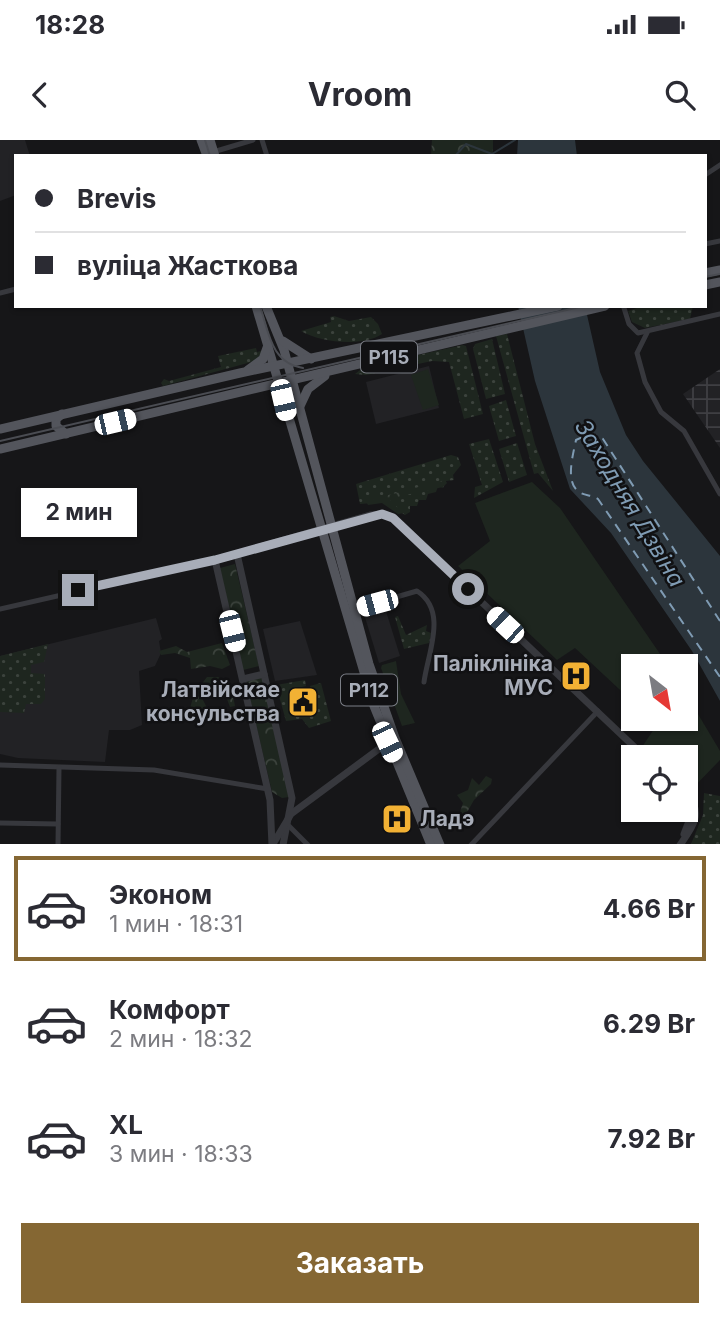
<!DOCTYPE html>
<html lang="ru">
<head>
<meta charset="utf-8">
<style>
	body { margin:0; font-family:Inter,sans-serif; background:#f2f2f3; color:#2b2b33; height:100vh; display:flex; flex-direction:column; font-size:26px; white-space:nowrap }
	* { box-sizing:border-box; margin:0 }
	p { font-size:23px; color:#7c7c81 }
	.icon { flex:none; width:38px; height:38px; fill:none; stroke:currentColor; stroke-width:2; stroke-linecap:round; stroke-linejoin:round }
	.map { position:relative; height:704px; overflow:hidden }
	.side { display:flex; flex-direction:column; background:#fff; flex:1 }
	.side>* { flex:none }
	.hud { position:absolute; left:14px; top:14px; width:693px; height:154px; border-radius:0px; box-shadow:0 2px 5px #0004; display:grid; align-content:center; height:154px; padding:0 21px; background:#fff }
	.needle { width:46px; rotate:149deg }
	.buttons { position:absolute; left:621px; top:514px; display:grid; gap:14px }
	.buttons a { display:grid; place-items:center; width:77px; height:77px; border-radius:0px; background:#fff; box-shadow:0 2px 5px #0004; font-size:35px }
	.end { position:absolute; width:32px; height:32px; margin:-16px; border:9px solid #a8adb8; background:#111; box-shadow:0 0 0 4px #111 }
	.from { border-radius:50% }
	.bubble { position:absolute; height:49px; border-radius:0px; background:#fff; box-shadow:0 2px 5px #0004; font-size:23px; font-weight:700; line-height:49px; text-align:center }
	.car { position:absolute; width:21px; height:42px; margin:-21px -10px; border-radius:9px; box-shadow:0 0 5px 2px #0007; background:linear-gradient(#fff 24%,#345 0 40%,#fff 0 76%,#345 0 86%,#fff 0) }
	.hud b { display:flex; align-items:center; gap:24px; height:66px; font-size:26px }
	.hud b+b { border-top:2px solid #e1e1e2 }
	.hud i { width:18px; height:18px; background:#2b2b33 }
	ul { padding:12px 0 0; list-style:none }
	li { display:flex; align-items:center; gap:21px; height:105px; margin:0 14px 10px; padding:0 7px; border:4px solid transparent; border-radius:0px }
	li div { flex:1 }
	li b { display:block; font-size:26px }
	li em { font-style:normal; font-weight:700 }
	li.selected { border-color:#856733 }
	li>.icon { width:63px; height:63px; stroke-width:1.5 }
	.cta { display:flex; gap:14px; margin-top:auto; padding:14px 21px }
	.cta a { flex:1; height:80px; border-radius:0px; background:#856733; color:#fff; font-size:28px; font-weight:700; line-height:80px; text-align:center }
	.status { display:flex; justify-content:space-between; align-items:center; height:49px; padding:0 35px; background:#fff; direction:ltr }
	.status svg { height:19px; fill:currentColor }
	header { display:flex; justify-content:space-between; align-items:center; height:91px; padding:0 21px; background:#fff; font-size:32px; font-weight:700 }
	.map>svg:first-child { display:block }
	.built { fill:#222225 }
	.industrial { fill:url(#industrial-grid) }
	.grass { fill:url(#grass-dots) }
	.forest { fill:url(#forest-crowns) }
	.park { fill:#1e261f }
	.water { fill:#2c353c }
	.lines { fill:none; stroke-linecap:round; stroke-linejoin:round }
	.stream { stroke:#2c353c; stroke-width:2 }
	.ferry { stroke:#7f9bb3; stroke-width:2; stroke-dasharray:9 7; stroke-linecap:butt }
	.minor { stroke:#37383d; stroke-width:5 }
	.tertiary { stroke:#37383d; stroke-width:7 }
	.primary { stroke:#53555c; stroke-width:9 }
	.tram { stroke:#4a4c52; stroke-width:2 }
	.route { stroke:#a8adb8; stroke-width:9 }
	.labels { text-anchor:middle; stroke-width:5; stroke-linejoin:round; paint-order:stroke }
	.shield { fill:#111113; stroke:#7b7e86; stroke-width:2 }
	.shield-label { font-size:19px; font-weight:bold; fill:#a8adb8 }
	.poi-label { font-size:21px; font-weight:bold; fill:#a8adb8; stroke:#111113; text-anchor:end }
	.water-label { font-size:23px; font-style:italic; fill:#7f9bb3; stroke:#111113 }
</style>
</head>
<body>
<div class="status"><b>18:28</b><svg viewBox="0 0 49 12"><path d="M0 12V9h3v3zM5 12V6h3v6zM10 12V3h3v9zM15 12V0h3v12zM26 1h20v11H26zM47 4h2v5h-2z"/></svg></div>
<header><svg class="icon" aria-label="back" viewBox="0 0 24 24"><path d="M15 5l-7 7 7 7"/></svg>Vroom<svg class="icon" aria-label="search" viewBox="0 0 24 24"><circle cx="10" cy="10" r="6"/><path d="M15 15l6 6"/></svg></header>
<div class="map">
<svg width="720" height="705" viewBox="0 0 720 705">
	<defs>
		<pattern id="industrial-grid" width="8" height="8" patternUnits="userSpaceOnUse" patternTransform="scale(1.75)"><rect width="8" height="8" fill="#222225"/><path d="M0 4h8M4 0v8" fill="none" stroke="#3f3f43"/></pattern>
		<pattern id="grass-dots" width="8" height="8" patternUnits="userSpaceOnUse" patternTransform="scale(1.75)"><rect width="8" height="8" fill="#1e261f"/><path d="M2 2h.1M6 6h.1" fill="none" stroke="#3c433d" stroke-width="1.8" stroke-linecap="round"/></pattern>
		<pattern id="forest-crowns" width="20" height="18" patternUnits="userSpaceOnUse" patternTransform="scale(1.75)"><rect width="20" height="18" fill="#1e261f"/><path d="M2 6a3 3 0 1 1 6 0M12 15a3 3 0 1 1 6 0" fill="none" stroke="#3c433d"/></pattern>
	</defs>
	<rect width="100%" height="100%" fill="#161618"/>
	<g class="built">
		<path d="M0 0H25L30 16H16V55L0 61Z"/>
		<path d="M429 226 439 268 376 284 366 242Z"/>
		<path d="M385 468 400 516 379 523 364 474Z"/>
		<path d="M156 478 162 499 159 501 161 513 155 526 139 531 142 585 130 590H109L105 622 18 618 0 614V516Z"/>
		<path d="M300 481 317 535 275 541 263 489Z"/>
	</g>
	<path class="industrial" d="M720 229V308L683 254Z"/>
	<g class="grass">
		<path d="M643 166H693L690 179 645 188 632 182 628 171Z"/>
		<path d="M334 176 349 181 371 177 378 184 382 194C362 207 321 203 301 191L331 182 330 177Z"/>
		<path d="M507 194 535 304 553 351 538 333 534 334 496 196Z"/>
		<path d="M492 199 505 254 486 259 473 209 475 204Z"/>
		<path d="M463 205 466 206 483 274 464 279 449 222 432 221 366 235 355 234 364 227Z"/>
		<path d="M256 208 257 212 264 210 255 221 163 246 161 243 164 239 169 241 221 227 218 216Z"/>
		<path d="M506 260 516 296 499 301 489 266Z"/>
		<path d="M489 299 503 342 474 358 475 347 482 345 469 304Z"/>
		<path d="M517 303 527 335 509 342 499 309Z"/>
		<path d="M451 315 458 317 461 325 453 335 454 340 446 341 443 348 438 346 436 352 428 354 426 360H419L417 366H410V372L405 375 386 362 360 364 356 344Z"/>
		<path d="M398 476 406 495 427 485 426 491 431 493 429 503 404 509 395 477Z"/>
		<path d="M48 504 44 522 31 525V533L45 534V559L41 564H26L24 573 0 572V516Z"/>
		<path d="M305 540 306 546 293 549 298 561 297 567 314 565 310 546 321 543 331 581 309 588 302 579 286 581 276 545Z"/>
		<path d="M704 653 720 656V704H691L703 675Z"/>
	</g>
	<g class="forest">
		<path d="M432 0H493V16H431Z"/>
		<path d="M445 340 447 343 443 347 392 358 390 361 404 373 398 374 382 363 368 365 366 361Z"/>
		<path d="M235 424 259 526 243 530 220 428Z"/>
		<path d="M222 503 230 525 222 529 210 526 191 529 190 518 175 513 161 515 159 511 176 506 187 512Z"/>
		<path d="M207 537H218L231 545 235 566 230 567 224 551 211 548 201 556 208 570 206 575 187 579 194 554Z"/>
		<path d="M262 537 289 657 282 658 272 652 246 541Z"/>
		<path d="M486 636 492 639 491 644 474 660 466 674 462 675 460 672 463 663 457 655 468 650 472 638 479 645Z"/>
	</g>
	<g class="park">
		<path d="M428 229 439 265 423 270 411 235Z"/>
		<path d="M532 342 560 368 669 527H634L633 567V562L575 508 557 520 458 426 490 401 475 363Z"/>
		<path d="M396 521 401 554 415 583 402 586 381 528 382 525Z"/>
		<path d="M686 554 720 611V620L688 653 686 618H653L642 607 654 589 644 579H686Z"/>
	</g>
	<g class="water">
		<path d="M518 0H575L577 16H517Z"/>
		<path d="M518 166H585L600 232 626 295 643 321 720 416V561L692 511 611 393 570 349 535 241Z"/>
	</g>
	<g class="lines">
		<path class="stream" d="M455 16 466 4 492 14 515 0"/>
		<path class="ferry" d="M720 481 603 299 591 293 576 300C573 315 564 345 581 353 587 356 592 355 598 359L720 537"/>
		<g class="minor">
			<path d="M262 0 267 16"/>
			<path d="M213 12 253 0"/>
			<path d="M705 35 720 25"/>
			<path d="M705 104 720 101"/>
			<path d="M0 153 16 149"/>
			<path d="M624 168 629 184 638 193 720 174"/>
			<path d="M647 193 637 213 645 242 661 272 684 291 720 354"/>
			<path d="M0 469 215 420"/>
			<path d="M355 469 417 451C448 471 428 512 424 542"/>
			<path d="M0 625 154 630 268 649"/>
			<path d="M0 683 58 684"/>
			<path d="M289 686 308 705"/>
			<path d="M58 705 59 628"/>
			<path d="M471 705 598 571"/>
		</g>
		<g class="tertiary">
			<path d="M237 414 292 658 283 705"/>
			<path d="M243 539 264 534"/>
			<path d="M684 694 691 676 686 660"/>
			<path d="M273 704 291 674 391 600"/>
			<path d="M272 705 270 660 215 420 370 375 382 374 393 378 646 618"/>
			<path d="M680 705C692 688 705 672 686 655"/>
		</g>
		<g class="primary">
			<path d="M201 0 207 16"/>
			<path d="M210 0 215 16"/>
			<path d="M705 133 720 130"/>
			<path d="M705 145 720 142"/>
			<path d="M256 166 374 566 431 705"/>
			<path d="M266 166 284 210 369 524 395 598 440 705"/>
			<path d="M283 201 311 219"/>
			<path d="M248 230 263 219 268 205"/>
			<path d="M300 266 308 249 325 236"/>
			<path d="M62 274 56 279V286L66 294"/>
			<path d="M0 289 240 233 558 166"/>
			<path d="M0 309 605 166"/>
		</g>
		<g class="tram">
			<path d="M205 0 210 16"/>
			<path d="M705 137 720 134"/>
			<path d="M260 166C269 193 271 223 303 228"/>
			<path d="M0 301 584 166"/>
		</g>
	</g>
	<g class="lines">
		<path class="route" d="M78 450 215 420 382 374 393 378 468 449"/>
	</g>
	<defs>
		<g id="hospital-square" transform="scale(1.575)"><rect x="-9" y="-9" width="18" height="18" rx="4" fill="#f2b134" stroke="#111113"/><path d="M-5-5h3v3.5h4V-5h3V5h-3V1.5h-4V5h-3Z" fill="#111"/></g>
		<g id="civic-square" transform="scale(1.575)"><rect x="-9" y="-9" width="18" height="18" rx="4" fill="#f2b134" stroke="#111113"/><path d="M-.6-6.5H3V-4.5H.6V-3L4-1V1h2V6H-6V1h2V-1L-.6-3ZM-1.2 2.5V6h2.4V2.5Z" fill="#111"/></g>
	</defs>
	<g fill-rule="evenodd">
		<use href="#hospital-square" x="576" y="536"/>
		<use href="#civic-square" x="303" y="562"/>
		<use href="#hospital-square" x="397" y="679"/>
	</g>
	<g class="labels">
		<g class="shield">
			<rect x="361" y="201.5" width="56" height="31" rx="5"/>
			<rect x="341" y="534.5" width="56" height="31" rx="5"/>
		</g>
		<g class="shield-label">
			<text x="389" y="224">Р115</text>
			<text x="369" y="557">Р112</text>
		</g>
		<g class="poi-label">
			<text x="553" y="531">Паліклініка<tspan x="553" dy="24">МУС</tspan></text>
			<text x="280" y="557">Латвійскае<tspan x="280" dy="24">консульства</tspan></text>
			<text x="420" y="686" text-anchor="start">Ладэ</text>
		</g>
		<g class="water-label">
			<text transform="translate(630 363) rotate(59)" y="8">Заходняя Дзвіна</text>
		</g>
	</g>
</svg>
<div class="buttons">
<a><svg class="needle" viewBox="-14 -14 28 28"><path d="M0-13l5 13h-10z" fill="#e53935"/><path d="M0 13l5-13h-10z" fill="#7c7c81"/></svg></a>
<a><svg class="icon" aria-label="locate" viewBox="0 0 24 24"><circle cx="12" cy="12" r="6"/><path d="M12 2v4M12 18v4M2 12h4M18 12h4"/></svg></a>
</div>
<i class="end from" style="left:468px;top:449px"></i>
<i class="end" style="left:78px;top:450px"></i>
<div class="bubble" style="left:21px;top:348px;width:116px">2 мин</div>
<i class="car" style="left:283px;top:260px;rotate:167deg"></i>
<i class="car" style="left:115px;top:282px;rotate:77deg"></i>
<i class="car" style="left:377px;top:463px;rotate:255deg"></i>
<i class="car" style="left:505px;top:485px;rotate:313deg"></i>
<i class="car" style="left:232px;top:491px;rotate:166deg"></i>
<i class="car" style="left:387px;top:602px;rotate:155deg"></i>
<div class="hud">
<b><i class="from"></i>Brevis</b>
<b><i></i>вуліца Жасткова</b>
</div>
</div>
<section class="side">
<ul>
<li class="selected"><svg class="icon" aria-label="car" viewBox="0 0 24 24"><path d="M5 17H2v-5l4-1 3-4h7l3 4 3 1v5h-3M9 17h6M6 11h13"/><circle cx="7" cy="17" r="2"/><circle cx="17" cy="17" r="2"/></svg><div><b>Эконом</b><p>1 мин · 18:31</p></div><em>4.66 Br</em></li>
<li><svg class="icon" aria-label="car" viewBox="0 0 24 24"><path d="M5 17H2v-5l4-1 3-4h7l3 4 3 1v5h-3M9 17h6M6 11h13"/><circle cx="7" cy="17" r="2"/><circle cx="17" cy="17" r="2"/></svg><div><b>Комфорт</b><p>2 мин · 18:32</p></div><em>6.29 Br</em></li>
<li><svg class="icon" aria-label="car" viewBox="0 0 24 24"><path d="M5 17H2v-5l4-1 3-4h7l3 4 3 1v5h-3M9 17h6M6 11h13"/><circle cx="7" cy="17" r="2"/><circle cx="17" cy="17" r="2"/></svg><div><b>XL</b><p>3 мин · 18:33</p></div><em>7.92 Br</em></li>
</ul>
<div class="cta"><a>Заказать</a></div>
</section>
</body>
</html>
